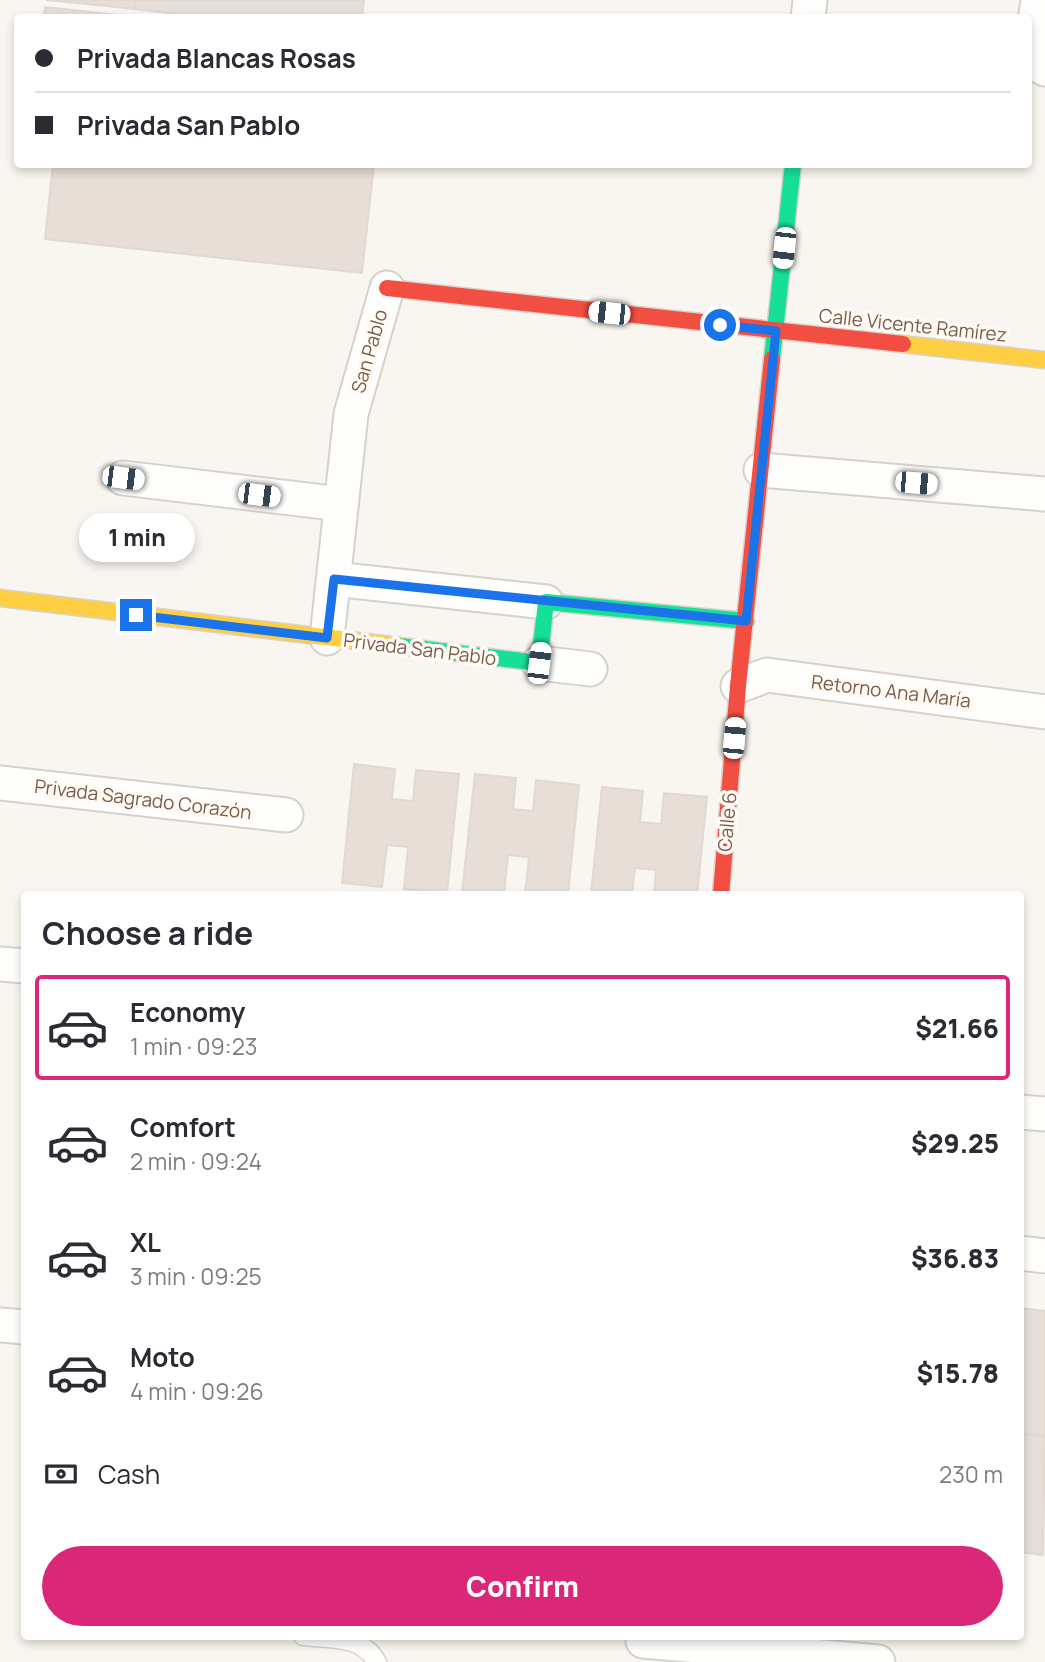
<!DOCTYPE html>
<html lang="en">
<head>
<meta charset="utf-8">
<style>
	body { margin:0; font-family:Manrope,sans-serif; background:#f2f2f3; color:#2b2b33; height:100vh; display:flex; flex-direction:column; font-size:26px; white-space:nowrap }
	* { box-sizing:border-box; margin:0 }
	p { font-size:23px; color:#7c7c81 }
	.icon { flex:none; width:38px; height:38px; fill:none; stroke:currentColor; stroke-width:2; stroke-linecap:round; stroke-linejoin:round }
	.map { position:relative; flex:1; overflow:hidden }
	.drawer { position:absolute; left:21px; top:891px; width:1003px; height:749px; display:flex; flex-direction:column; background:#fff; border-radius:7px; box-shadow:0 4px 10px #0003 }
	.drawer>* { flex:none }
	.banner { position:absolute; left:14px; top:14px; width:1018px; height:154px; border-radius:7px; box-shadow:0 4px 10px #0003; display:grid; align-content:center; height:154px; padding:0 21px; background:#fff }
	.end { position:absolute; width:32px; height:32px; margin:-16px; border:9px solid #1a73e8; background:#fff; box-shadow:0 0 0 4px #fff }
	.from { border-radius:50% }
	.bubble { position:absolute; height:49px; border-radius:24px; background:#fff; box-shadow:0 4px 10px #0003; font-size:23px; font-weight:800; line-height:49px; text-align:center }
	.car { position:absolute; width:21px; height:42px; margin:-21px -10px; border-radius:9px; box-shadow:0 0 5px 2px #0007; background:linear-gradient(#fff 24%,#345 0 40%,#fff 0 76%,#345 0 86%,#fff 0) }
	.banner b { display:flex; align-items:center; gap:24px; height:66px; font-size:26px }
	.banner b+b { border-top:2px solid #e1e1e2 }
	.banner i { width:18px; height:18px; background:#2b2b33 }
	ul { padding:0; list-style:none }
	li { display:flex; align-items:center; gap:21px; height:105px; margin:0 14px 10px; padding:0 7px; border:4px solid transparent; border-radius:7px }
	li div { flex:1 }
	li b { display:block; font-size:26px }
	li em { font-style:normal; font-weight:800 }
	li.current { border-color:#db2777 }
	li>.icon { width:63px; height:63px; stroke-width:1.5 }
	h2 { padding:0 21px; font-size:32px; line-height:84px }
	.pay { display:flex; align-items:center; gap:18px; height:77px; padding:0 21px; font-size:26px }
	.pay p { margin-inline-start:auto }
	.primary-button { display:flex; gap:14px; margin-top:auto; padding:14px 21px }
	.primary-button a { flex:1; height:80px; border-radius:42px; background:#db2777; color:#fff; font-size:28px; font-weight:800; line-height:80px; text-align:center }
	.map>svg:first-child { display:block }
	.building { fill:#e6ded7; stroke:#e2d8d2; stroke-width:2 }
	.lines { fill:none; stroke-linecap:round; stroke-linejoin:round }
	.lane-casing { stroke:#d7d1cb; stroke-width:21 }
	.street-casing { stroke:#d7d1cb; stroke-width:37 }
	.fast-casing { stroke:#d9d2cb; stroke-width:19 }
	.slow-casing { stroke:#d9d2cb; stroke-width:19 }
	.jam-casing { stroke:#d9d2cb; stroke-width:19 }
	.lane { stroke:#fefefd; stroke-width:18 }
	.street { stroke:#fefefd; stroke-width:33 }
	.fast { stroke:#16e098; stroke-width:16 }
	.slow { stroke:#ffcf43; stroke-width:16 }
	.jam { stroke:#f24e42; stroke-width:16 }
	.route { stroke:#1a73e8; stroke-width:9 }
	.labels { text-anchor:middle; stroke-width:7; stroke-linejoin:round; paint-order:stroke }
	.street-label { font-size:19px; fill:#7a5c4d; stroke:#fffaf3 }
</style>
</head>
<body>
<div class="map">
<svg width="1045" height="1662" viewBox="0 0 1045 1662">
	<rect width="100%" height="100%" fill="#f9f5f0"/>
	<g class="building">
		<path d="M46 0H136L135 9Z"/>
		<path d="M136 0H364L362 18H212L135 9Z"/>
		<path d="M45 7 145 18H44Z"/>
		<path d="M53 164H374L362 273 45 239Z"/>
		<path d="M354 764 395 769 392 799 413 801 416 770 459 774 447 893 404 889 408 847 387 845 382 887 342 883Z"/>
		<path d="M475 774 516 778 513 809 533 811 536 780 579 785 568 894H525L529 857 508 855 504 894 462 893Z"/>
		<path d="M602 787 643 791 640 822 661 824 664 793 707 797 697 894H654L656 870 635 868 632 894H591Z"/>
		<path d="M1020 1308 1045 1311V1436L1020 1433Z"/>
		<path d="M1020 1433 1045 1436 1043 1555 1020 1552Z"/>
	</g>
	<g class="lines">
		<g class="lane-casing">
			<path id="lane" d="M303 1636C331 1639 361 1635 377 1662"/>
		</g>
		<g class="street-casing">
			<g id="street">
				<path d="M1038 0C1036 20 1025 58 1045 69"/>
				<path d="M808 18 810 0"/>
				<path d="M761 470 1045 494"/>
				<path d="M123 478 341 504"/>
				<path d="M334 579 546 602"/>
				<path d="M327 638 351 414 387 288"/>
				<path d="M539 663 590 669"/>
				<path d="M738 686 767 675 1045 712"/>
				<path d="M0 783 286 815"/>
				<path d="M0 964 24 966"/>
				<path d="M1020 1112 1045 1114"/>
				<path d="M1020 1253 1045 1256"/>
				<path d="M0 1325 24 1327"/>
				<path d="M643 1641 878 1662"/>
			</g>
		</g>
		<g class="fast-casing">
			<g id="fast">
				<path d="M772 359 793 164"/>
				<path d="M399 646 539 663 546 602 746 621"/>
			</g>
		</g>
		<g class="slow-casing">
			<g id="slow">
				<path d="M903 344 1045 360"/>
				<path d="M0 598 399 646"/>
			</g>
		</g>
		<g class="jam-casing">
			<g id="jam">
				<path d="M387 288 903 344"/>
				<path d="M721 894 738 686 772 359"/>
			</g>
		</g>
		<use href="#lane" class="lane"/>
		<use href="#street" class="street"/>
		<use href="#fast" class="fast"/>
		<use href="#slow" class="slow"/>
		<use href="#jam" class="jam"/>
	</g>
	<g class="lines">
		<path class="route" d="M136 615 327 638 334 579 746 621 776 331 720 325"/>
	</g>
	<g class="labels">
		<g class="street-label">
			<text transform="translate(913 325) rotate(6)" y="7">Calle Vicente Ramírez</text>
			<text transform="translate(369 351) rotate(-74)" y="7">San Pablo</text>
			<text transform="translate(420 649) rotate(7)" y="7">Privada San Pablo</text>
			<text transform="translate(891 691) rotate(7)" y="7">Retorno Ana María</text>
			<text transform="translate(143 799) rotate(7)" y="7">Privada Sagrado Corazón</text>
			<text transform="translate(727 822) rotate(-85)" y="7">Calle 6</text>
		</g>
	</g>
</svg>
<i class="end from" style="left:720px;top:325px"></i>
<i class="end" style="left:136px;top:615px"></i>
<div class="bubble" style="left:79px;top:513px;width:116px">1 min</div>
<i class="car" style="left:784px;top:248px;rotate:186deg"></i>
<i class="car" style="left:609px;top:313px;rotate:276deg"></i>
<i class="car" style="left:123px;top:478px;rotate:97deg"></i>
<i class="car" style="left:916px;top:483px;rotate:95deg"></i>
<i class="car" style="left:259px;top:495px;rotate:97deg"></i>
<i class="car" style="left:539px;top:663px;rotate:7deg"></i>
<i class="car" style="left:734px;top:738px;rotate:5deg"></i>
<div class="banner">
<b><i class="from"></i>Privada Blancas Rosas</b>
<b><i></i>Privada San Pablo</b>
</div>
<section class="drawer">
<h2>Choose a ride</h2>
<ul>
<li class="current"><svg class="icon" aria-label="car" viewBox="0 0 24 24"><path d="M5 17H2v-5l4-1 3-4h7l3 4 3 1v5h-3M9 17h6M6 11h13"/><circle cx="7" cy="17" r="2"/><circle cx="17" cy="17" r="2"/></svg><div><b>Economy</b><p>1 min · 09:23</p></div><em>$21.66</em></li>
<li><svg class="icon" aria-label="car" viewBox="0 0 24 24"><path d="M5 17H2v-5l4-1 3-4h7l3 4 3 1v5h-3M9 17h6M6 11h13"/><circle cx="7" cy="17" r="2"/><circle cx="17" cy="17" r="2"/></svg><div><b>Comfort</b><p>2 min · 09:24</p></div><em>$29.25</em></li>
<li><svg class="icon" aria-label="car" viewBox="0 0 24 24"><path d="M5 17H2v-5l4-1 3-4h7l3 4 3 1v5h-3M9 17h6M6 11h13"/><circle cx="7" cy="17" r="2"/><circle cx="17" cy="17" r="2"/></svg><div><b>XL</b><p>3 min · 09:25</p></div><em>$36.83</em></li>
<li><svg class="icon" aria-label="car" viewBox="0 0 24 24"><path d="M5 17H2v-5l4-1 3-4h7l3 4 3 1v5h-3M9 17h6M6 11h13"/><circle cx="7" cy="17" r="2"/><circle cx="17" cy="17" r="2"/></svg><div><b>Moto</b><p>4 min · 09:26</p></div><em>$15.78</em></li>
</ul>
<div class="pay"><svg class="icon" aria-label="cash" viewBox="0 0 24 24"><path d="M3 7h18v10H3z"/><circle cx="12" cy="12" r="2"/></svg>Cash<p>230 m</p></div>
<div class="primary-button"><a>Confirm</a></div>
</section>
</div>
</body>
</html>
